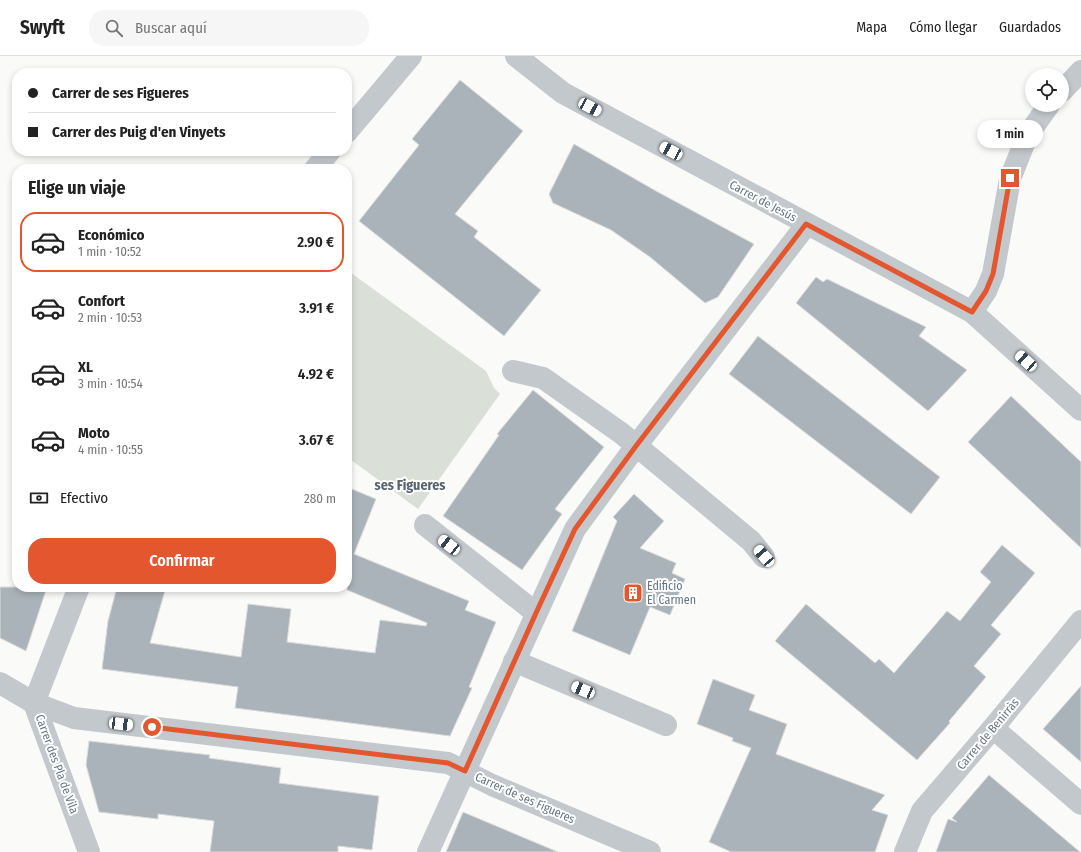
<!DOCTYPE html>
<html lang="es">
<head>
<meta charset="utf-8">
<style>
	body { margin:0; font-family:"Fira Sans Condensed",sans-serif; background:#f6f6f6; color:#222; height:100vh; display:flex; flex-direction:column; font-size:15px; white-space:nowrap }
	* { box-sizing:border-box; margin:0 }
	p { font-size:13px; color:#767676 }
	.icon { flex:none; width:22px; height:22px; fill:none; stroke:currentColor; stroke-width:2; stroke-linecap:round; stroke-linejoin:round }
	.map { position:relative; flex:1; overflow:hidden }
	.side { position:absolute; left:12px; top:108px; width:340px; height:428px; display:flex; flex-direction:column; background:#fff; border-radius:16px; box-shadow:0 2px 6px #0003 }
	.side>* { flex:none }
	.hud { position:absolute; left:12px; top:12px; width:340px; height:88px; border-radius:16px; box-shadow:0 2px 6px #0003; display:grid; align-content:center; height:88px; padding:0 16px; background:#fff }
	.tools { position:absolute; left:1025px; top:12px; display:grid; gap:8px }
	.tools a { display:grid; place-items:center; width:44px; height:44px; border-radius:50%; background:#fff; box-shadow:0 2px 6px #0003; font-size:20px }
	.end { position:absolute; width:18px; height:18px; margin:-9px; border:5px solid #e4572e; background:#fff; box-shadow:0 0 0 2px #fff }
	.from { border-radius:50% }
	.bubble { position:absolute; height:28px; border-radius:14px; background:#fff; box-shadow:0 2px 6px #0003; font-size:13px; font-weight:600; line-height:28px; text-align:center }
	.car { position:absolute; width:12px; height:24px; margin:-12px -6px; border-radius:5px; box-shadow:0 0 3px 1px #0007; background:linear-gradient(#fff 24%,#345 0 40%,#fff 0 76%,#345 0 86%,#fff 0) }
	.hud b { display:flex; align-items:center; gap:14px; height:38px; font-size:15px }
	.hud b+b { border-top:1px solid #e0e0e0 }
	.hud i { width:10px; height:10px; background:#222 }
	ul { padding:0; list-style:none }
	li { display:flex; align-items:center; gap:12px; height:60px; margin:0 8px 6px; padding:0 8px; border:2px solid transparent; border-radius:16px }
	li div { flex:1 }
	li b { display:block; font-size:15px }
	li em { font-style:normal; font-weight:600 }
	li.selected { border-color:#e4572e }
	li>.icon { width:36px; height:36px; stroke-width:1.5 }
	h2 { padding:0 16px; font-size:18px; line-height:48px }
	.pay { display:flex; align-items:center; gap:10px; height:44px; padding:0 16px; font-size:15px }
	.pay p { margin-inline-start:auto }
	.cta { display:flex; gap:8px; margin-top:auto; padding:8px 16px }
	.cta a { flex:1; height:46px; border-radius:16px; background:#e4572e; color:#fff; font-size:16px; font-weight:600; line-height:46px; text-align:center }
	header { display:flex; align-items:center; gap:24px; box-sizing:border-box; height:56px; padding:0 20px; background:#fff; border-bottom:1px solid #e0e0e0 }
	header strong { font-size:19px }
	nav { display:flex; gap:22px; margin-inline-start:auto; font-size:14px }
	.search { width:280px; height:36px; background:#f6f6f6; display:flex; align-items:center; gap:10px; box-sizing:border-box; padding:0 14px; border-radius:16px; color:#767676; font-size:15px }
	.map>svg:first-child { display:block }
	.green { fill:#dadfd7 }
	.building { fill:#aab3b9; stroke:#dcdcda }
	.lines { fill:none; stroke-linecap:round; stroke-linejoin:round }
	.minor { stroke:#c3c8cc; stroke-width:22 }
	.route { stroke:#e4572e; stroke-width:5 }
	.labels { text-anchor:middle; stroke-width:4; stroke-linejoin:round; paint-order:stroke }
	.street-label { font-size:12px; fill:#657683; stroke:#fff }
	.poi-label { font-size:12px; fill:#657683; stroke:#fff; text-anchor:start }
	.quarter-label { font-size:14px; font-weight:bold; fill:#57646e; stroke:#fff }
</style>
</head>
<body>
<header>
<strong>Swyft</strong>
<div class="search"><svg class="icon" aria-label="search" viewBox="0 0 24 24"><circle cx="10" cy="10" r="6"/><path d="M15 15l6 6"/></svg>Buscar aquí</div>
<nav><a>Mapa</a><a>Cómo llegar</a><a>Guardados</a></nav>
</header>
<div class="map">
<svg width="1081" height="796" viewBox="0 0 1081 796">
	<rect width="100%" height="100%" fill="#fafaf8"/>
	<path class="green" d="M347 214 486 315 494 332 500 338 418 453 347 401Z"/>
	<g class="building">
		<path d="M460 24 523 75 455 158 478 175 474 181 541 234 504 280 359 165 419 89 412 83Z"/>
		<path d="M574 88 656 135 754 188 718 241 705 247 650 201 611 174 553 147 549 138Z"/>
		<path d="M816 221 823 226 827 223 926 271 919 280 967 314 928 355 796 247Z"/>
		<path d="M758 280 940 421 911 458 729 318Z"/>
		<path d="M533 334 604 391 555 453 562 458 522 514 443 460 499 379 497 378Z"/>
		<path d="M1011 340 1081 406V492L968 386Z"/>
		<path d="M347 431 376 443 354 498 469 545 465 554 496 566 469 631 472 632 450 680 235 652 238 631 102 613 108 565 117 531H166L150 587 241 601 248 548 291 553 287 586 375 597 380 564 426 570 427 567 347 534Z"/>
		<path d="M634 438 664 465 640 492 676 507 672 517 685 523 670 559 650 551 630 599 572 575 617 465 613 461Z"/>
		<path d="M1002 489 1035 517 991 569 1001 578 974 610 986 621 949 665 950 667 917 704 775 585 806 548 875 607 879 603 894 617 947 555 960 565 991 526 980 516Z"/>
		<path d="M0 531H47L26 595 0 582Z"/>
		<path d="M713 623 755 639 749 654 787 668 776 698 885 739 872 754 888 759 875 796H731L709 786 751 692 732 685 733 682 697 668Z"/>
		<path d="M1081 630V706L1043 673Z"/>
		<path d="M89 685 210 699 209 702 281 712 279 727 379 740 372 794 338 790V796H210L214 765 158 758V763L99 756 86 709Z"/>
		<path d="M989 719 1080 796H936L948 763 957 766 952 762Z"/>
		<path d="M463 756 558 796H446Z"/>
	</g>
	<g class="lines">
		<g class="minor">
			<path d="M516 0 563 37 972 256 1081 354"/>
			<path d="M1062 35 1081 15"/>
			<path d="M347 76 411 0"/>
			<path d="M315 113 330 95"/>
			<path d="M972 256 986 235 993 218 1010 123 1027 80 1049 49"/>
			<path d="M513 315 543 322 621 377 751 485 764 501"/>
			<path d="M425 469 536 557"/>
			<path d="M79 531 34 647 89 796"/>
			<path d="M514 605 666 669"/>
			<path d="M0 627 34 647 74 662 448 707 492 729 650 796"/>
			<path d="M993 672 1081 748"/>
			<path d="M428 796 575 473 636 390 807 168"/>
			<path d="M905 796 922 755 993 672 1081 565"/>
		</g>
	</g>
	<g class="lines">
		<path class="route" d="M152 671 448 707 465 715 536 557 575 473 636 390 806 168 972 256 986 235 993 218 1010 122"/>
	</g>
	<defs>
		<g id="building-square" transform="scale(1)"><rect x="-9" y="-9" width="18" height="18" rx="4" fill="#e4572e" stroke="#fff"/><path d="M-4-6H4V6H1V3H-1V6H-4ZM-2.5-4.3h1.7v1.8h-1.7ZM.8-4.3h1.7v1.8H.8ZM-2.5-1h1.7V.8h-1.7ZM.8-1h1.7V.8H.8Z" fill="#fff"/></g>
	</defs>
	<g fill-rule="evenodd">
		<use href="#building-square" x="633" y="537"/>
	</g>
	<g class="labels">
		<g class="street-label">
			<text transform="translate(763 145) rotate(28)" y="4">Carrer de Jesús</text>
			<text transform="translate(988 678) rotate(-50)" y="4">Carrer de Benirràs</text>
			<text transform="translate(57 708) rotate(70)" y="4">Carrer des Pla de Vila</text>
			<text transform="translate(525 742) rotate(24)" y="4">Carrer de ses Figueres</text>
		</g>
		<g class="poi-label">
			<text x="647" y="534">Edificio<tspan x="647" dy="14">El Carmen</tspan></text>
		</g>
		<g class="quarter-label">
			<text x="410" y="434">ses Figueres</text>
		</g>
	</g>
</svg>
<div class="tools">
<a><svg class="icon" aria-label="locate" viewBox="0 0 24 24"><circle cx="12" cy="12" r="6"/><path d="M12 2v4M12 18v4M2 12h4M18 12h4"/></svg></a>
</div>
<i class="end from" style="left:152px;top:671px"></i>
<i class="end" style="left:1010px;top:122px"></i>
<div class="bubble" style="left:977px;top:64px;width:66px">1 min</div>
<i class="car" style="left:590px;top:51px;rotate:118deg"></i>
<i class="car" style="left:671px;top:95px;rotate:298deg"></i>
<i class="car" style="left:1026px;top:305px;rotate:312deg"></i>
<i class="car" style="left:449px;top:489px;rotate:308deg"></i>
<i class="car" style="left:764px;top:500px;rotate:319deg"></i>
<i class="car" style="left:583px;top:634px;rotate:293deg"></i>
<i class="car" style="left:121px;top:668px;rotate:97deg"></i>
<div class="hud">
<b><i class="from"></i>Carrer de ses Figueres</b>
<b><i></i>Carrer des Puig d'en Vinyets</b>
</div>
<section class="side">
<h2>Elige un viaje</h2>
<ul>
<li class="selected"><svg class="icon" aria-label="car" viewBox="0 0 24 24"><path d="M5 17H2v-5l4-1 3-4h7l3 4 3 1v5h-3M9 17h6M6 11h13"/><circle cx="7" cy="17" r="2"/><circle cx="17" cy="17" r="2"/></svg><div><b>Económico</b><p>1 min · 10:52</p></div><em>2.90 €</em></li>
<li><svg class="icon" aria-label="car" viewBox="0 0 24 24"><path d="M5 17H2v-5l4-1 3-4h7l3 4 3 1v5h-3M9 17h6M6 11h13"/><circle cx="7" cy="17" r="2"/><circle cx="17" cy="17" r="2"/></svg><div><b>Confort</b><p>2 min · 10:53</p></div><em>3.91 €</em></li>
<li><svg class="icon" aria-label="car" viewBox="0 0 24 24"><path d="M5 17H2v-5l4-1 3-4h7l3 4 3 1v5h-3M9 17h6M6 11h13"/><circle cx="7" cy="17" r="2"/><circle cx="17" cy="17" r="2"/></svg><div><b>XL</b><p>3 min · 10:54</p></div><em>4.92 €</em></li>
<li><svg class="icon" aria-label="car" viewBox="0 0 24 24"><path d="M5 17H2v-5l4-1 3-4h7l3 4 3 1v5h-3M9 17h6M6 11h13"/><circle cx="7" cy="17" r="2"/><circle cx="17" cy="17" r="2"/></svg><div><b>Moto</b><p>4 min · 10:55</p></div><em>3.67 €</em></li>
</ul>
<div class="pay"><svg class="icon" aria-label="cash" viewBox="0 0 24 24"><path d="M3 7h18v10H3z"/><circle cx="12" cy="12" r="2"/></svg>Efectivo<p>280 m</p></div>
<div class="cta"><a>Confirmar</a></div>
</section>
</div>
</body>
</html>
